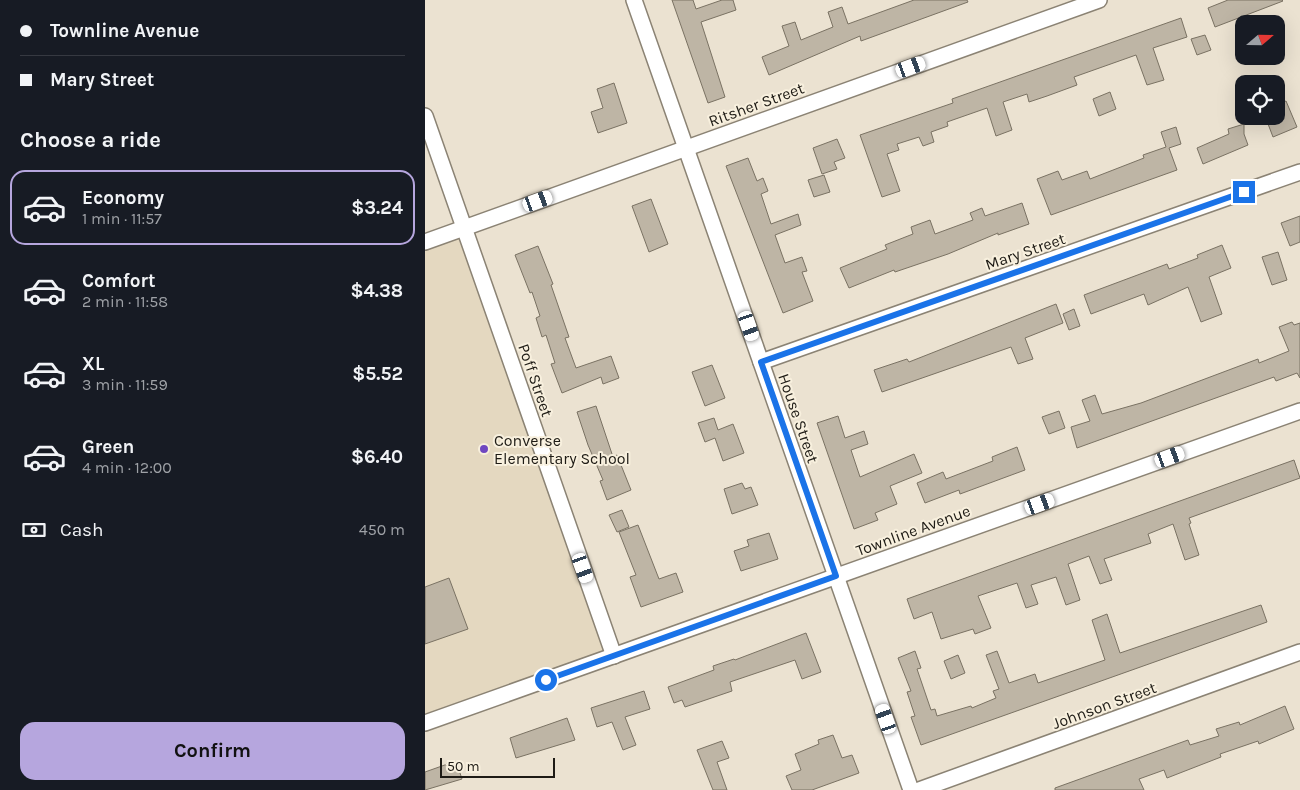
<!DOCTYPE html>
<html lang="en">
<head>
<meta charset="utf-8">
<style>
	body { margin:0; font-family:Karla,sans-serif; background:#242831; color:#f1f3f6; height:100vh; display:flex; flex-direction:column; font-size:19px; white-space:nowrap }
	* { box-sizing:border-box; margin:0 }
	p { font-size:16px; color:#9ea1a6 }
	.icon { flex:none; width:28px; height:28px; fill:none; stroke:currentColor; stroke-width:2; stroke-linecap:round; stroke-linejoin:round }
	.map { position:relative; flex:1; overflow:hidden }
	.panel { display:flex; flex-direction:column; background:#171b24; width:425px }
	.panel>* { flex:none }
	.guide { display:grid; align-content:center; height:110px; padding:0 20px; background:#171b24 }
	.needle { width:32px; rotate:70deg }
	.fabs { position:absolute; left:810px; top:15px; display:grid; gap:10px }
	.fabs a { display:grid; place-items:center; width:50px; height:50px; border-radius:10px; background:#171b24; box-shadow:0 5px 20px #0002; font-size:25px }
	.scale { position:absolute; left:15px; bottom:12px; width:115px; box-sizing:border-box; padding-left:5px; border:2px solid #1e1b15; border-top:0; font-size:14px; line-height:18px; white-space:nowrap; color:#1e1b15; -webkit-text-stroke:4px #f8f0de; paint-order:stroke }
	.end { position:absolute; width:22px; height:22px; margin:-11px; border:6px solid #1a73e8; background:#fff; box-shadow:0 0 0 2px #fff }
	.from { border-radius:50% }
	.car { position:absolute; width:15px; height:30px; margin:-15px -8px; border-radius:6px; box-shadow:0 0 4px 1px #0007; background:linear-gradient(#fff 24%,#345 0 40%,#fff 0 76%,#345 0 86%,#fff 0) }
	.guide b { display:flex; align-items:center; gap:18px; height:48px; font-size:19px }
	.guide b+b { border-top:1px solid #363941 }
	.guide i { width:12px; height:12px; background:#f1f3f6 }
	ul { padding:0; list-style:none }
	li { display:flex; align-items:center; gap:15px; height:75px; margin:0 10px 8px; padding:0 10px; border:2px solid transparent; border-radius:15px }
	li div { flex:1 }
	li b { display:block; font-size:19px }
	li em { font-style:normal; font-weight:700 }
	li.current { border-color:#b6a6de }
	li>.icon { width:45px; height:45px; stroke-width:1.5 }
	h2 { padding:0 20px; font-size:22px; line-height:60px }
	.pay { display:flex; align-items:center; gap:12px; height:55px; padding:0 20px; font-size:19px }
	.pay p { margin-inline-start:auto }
	.action { display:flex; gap:10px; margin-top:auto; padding:10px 20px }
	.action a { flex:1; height:58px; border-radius:15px; background:#b6a6de; color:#111; font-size:20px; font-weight:700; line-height:58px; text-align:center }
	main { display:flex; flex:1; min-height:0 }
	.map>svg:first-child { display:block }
	.built { fill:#e4d8c0 }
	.building { fill:#beb5a5; stroke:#7a7263 }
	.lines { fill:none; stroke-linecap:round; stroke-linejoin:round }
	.street-casing { stroke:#8b8374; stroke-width:18 }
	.street { stroke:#fff; stroke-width:15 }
	.route { stroke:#1a73e8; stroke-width:6 }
	.poi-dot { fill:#6f47c0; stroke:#f8f0de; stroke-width:2 }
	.labels { text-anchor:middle; stroke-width:4; stroke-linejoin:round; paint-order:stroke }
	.street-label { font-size:16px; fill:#1e1b15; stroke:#f8f0de }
	.poi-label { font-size:16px; fill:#1e1b15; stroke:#f8f0de; text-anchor:start }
</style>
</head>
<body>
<main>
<section class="panel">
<div class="guide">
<b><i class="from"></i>Townline Avenue</b>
<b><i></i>Mary Street</b>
</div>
<h2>Choose a ride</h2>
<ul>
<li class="current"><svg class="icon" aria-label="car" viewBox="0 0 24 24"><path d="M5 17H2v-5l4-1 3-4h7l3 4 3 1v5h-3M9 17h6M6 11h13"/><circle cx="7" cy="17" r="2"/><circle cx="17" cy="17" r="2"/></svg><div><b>Economy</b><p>1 min · 11:57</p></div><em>$3.24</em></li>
<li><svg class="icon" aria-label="car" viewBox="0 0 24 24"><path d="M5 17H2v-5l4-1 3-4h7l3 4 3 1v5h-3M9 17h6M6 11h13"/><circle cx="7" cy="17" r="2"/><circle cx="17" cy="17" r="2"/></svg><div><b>Comfort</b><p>2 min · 11:58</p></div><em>$4.38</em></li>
<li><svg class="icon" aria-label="car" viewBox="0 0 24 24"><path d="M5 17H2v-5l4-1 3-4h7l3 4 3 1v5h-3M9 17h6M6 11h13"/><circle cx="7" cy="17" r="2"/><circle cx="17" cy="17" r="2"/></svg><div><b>XL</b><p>3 min · 11:59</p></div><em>$5.52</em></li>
<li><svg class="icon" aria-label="car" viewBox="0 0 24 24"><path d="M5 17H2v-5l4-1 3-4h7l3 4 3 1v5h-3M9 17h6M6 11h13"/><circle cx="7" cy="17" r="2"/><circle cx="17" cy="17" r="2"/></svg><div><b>Green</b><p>4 min · 12:00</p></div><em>$6.40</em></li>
</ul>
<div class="pay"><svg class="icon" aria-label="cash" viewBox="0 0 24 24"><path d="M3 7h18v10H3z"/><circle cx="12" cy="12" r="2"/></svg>Cash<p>450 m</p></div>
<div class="action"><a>Confirm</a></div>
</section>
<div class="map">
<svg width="875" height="790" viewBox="0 0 875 790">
	<rect width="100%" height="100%" fill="#ebe2d1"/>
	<path class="built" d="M40 228 189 656 0 724V242Z"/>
	<g class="building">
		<path d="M247 0H268L271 9 297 0H308L311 10 276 22 300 97 283 103Z"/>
		<path d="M489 0H542L543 2 436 41 435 36 344 75 337 57 364 46 357 26 370 22 376 40 408 27 403 12 417 7 423 24Z"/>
		<path d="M803 0H857L858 1 790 27 783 8Z"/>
		<path d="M756 18 762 37 728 48 739 80 722 85 711 55 649 77 652 85 622 96 604 102 602 94 578 102 587 130 571 136 562 108 522 122 523 126 506 132 509 142 498 146 494 137 472 144 474 150 462 154 475 191 457 197 435 135 528 103 527 99Z"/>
		<path d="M780 35 786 50 772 55 766 39Z"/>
		<path d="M189 83 202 123 173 133 166 112 178 108 172 89Z"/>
		<path d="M685 92 691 109 674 116 668 99Z"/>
		<path d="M861 101 872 127 848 137 840 116H851V105Z"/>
		<path d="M819 124V134L823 145 778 164 772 148 804 134 803 129Z"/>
		<path d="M751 127 756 144 744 148 752 170 626 215 612 179 633 171 637 180 662 171 665 179 719 158 718 155 741 147 736 132Z"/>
		<path d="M412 139 420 158 409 162 412 169 397 174 388 148Z"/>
		<path d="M323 158 332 181 338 178 343 191 336 194 346 224 373 214 376 225 350 235 360 263 377 257 382 271 377 272 388 301 358 313 301 166Z"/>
		<path d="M399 175 405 192 389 197 383 180Z"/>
		<path d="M226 199 243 244 224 252 207 206Z"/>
		<path d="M597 203 604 224 573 235V233L523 254 470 272 469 270 424 288 415 268 462 249 460 245 488 234 486 227 505 220 510 234 548 220 545 213 557 208 560 216Z"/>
		<path d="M875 216V242L865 246 856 223Z"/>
		<path d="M797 245 806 268 784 277 797 314 776 322 763 287 723 305 719 294 666 314 659 295 742 264 744 269 773 258 772 255Z"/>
		<path d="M113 246 128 284 126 285 144 337 140 338 151 368 186 356 194 378 178 384 176 377 137 393 126 364 130 363 121 335 117 337 111 318 115 316 107 292 105 293 90 255Z"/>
		<path d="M853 252 862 280 847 285 837 257Z"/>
		<path d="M631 304 638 323 600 338 608 359 593 364 586 347 457 392 449 370 482 359 484 362Z"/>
		<path d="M649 309 655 326 644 330 638 314Z"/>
		<path d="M867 322 869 325 875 323V378L872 373 851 381 849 377 652 448 646 427 665 421 657 400 670 395 677 414 716 403 833 359 834 363 864 351 854 327Z"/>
		<path d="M287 365 300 398 280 406 267 372Z"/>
		<path d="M171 406 188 457 192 455 206 490 182 500 175 481 178 480 163 445 152 412Z"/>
		<path d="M634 411 640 428 624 434 617 417Z"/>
		<path d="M413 416 420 438 439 431 443 444 426 450 435 477 489 454 497 473 465 486 472 504 450 513 453 520 429 529 392 423Z"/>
		<path d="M289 418 293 430 308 424 319 453 298 461 290 438 280 442 273 423Z"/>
		<path d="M592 447 600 470 535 494 534 490 500 503 492 483 518 472 521 479 568 461 567 457Z"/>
		<path d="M869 460 875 478 764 518 766 523 764 524 774 555 760 560 748 524 723 534 726 543 679 559 687 580 675 584 664 556 643 564 655 600 641 605 631 577 606 585 613 604 601 608 592 583 553 596 566 628 550 634 548 629 516 639 507 612 489 619 482 599Z"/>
		<path d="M317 483 320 489 326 487 333 505 307 514 299 489Z"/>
		<path d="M197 510 204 527 192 532 184 515Z"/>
		<path d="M213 525 234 579 251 573 258 592 216 607 205 577 211 575 194 532Z"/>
		<path d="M344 533 353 559 316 571 309 551 324 546 322 540Z"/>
		<path d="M24 578 43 629 0 644V587Z"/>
		<path d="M836 605 842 622 496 745 486 717 490 716 482 692 486 691 473 658 490 651 496 668 492 669 506 710 510 709 512 716 546 706 547 708 571 698 568 691 574 689 561 655 572 651 584 683 610 674 613 683 680 660 667 620 682 614 695 653Z"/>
		<path d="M381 633 396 672 377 679 370 660 305 682 307 691 260 707 257 700 249 703 243 687 289 670 288 666 309 659 310 660Z"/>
		<path d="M533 655 540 673 526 679 519 661Z"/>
		<path d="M219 691 225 709 200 717 211 745 198 750 187 722 172 727 166 708Z"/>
		<path d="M860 706 869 729 834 744 833 741 795 754 796 757 742 778 739 770 714 779 719 790H630V788L763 740 765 745 794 736 791 729 814 722 815 725Z"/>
		<path d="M142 718 150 740 91 758 85 738Z"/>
		<path d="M408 735 417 758 427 755 434 773 387 790H367L361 776 376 770 370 754 394 744 393 740Z"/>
		<path d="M297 741 304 758 292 762 302 790H288L272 750Z"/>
		<path d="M31 761 37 779 0 790V772Z"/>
	</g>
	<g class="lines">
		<g class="street-casing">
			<g id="street">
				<path d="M209 0 486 790"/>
				<path d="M0 116 189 656"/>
				<path d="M0 242 674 0"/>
				<path d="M336 362 875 172"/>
				<path d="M0 723 875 411"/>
				<path d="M494 790 875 652"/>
			</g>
		</g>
		<use href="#street" class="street"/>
	</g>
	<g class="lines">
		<path class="route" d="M121 680 411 576 336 362 819 192"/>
	</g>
	<circle class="poi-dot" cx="59" cy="449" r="5"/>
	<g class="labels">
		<g class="street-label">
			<text transform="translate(331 104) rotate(-20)" y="6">Ritsher Street</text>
			<text transform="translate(600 251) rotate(-19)" y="6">Mary Street</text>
			<text transform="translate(111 380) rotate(71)" y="6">Poff Street</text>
			<text transform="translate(374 418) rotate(71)" y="6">House Street</text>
			<text transform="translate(488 530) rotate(-20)" y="6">Townline Avenue</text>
			<text transform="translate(679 705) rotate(-20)" y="6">Johnson Street</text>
		</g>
		<g class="poi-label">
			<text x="69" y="446">Converse<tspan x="69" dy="18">Elementary School</tspan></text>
		</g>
	</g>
</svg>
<div class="fabs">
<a><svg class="needle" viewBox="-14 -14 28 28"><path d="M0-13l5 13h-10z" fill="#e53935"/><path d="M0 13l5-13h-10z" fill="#9ea1a6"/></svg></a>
<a><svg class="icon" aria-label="locate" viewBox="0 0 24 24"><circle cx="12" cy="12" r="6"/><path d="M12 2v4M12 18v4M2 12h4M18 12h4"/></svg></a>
</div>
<div class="scale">50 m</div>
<i class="end from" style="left:121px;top:680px"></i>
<i class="end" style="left:819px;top:192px"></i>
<i class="car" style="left:486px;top:67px;rotate:70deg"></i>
<i class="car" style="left:113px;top:201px;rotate:70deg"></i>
<i class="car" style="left:324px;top:326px;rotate:161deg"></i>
<i class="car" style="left:745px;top:457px;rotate:70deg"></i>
<i class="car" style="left:615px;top:504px;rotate:70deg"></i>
<i class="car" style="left:158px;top:568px;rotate:160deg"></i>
<i class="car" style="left:461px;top:719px;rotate:341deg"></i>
</div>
</main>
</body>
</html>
